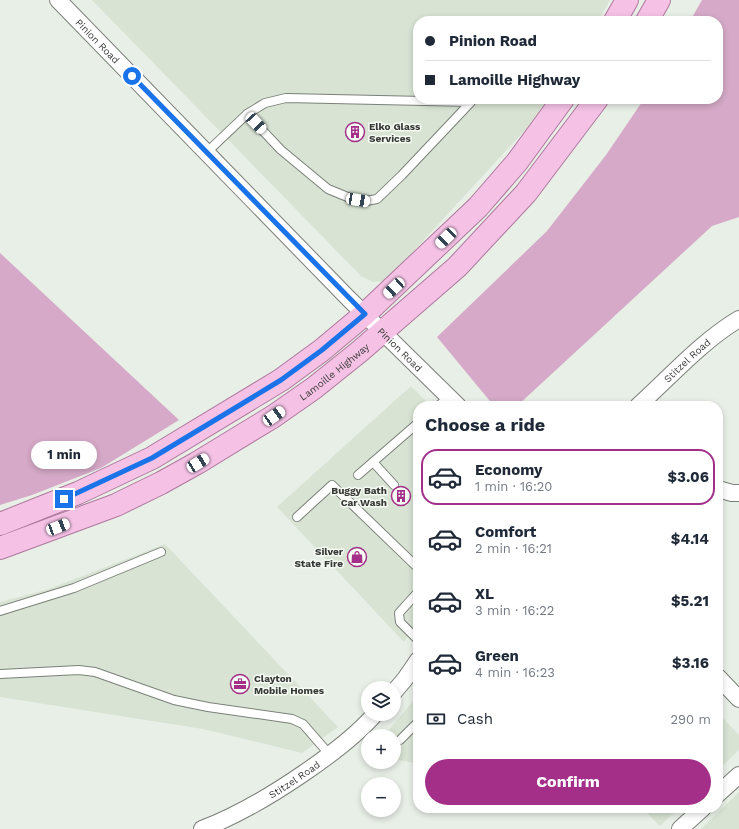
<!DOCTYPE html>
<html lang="en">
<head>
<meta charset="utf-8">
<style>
	body { margin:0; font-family:"Work Sans",sans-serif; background:#f6f6f7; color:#1f2937; height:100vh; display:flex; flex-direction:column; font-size:15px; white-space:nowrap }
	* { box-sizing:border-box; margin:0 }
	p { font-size:13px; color:#747a83 }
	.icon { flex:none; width:22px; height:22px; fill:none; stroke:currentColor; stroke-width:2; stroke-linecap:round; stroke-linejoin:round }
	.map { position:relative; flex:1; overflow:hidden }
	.details { position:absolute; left:413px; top:401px; width:310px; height:412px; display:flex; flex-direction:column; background:#fff; border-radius:16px; box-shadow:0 2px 6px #0003 }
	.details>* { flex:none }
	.guide { position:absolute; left:413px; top:16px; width:310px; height:88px; border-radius:16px; box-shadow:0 2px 6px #0003; display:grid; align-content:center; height:88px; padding:0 12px; background:#fff }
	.controls { position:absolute; left:361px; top:681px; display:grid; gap:8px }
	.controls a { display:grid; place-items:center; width:40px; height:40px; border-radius:50%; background:#fff; box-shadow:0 2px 6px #0003; font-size:20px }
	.end { position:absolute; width:18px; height:18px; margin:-9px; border:5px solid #1a73e8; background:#fff; box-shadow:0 0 0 2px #fff }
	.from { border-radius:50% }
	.bubble { position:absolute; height:28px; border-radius:14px; background:#fff; box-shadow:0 2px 6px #0003; font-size:13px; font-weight:700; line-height:28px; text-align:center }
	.car { position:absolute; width:12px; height:24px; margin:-12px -6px; border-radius:5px; box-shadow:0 0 3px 1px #0007; background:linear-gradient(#fff 24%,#345 0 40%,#fff 0 76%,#345 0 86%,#fff 0) }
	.guide b { display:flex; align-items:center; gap:14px; height:38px; font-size:15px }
	.guide b+b { border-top:1px solid #e0e1e3 }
	.guide i { width:10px; height:10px; background:#1f2937 }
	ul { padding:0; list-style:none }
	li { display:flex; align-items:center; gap:12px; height:56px; margin:0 8px 6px; padding:0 4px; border:2px solid transparent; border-radius:16px }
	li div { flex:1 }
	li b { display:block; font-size:15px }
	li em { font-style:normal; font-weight:700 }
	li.current { border-color:#a42f89 }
	li>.icon { width:36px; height:36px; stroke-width:1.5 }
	h2 { padding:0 12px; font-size:18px; line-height:48px }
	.pay { display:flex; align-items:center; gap:10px; height:44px; padding:0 12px; font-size:15px }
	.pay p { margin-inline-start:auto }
	.primary-button { display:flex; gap:8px; margin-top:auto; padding:8px 12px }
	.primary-button a { flex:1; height:46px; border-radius:24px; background:#a42f89; color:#fff; font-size:16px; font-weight:700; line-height:46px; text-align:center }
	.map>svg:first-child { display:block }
	.built { fill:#d8e3d4 }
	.green { fill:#d5a9c7 }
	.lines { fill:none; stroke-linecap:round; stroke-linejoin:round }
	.service-casing { stroke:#7b8079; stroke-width:10 }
	.minor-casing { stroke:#7b8079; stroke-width:18 }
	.primary-casing { stroke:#ae789d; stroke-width:24 }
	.service { stroke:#fff; stroke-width:8 }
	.minor { stroke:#fff; stroke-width:16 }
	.primary { stroke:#f5c2e6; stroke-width:22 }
	.route { stroke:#1a73e8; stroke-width:5 }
	.labels { text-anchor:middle; stroke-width:3; stroke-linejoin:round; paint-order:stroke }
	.street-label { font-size:10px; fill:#373936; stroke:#f6fcf4 }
	.poi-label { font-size:10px; font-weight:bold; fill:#373936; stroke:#f6fcf4; text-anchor:start }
</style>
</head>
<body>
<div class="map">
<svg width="739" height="829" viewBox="0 0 739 829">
	<rect width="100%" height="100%" fill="#e8efe7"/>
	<g class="built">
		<path d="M92 0H610L598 21H418V99H548L525 130 386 281 373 282 361 276Z"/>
		<path d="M411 386 431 406H418V623L404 642 277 507Z"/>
		<path d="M165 544 338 727 302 753 203 729 0 697V602L49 589Z"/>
		<path d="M418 695V764L399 760 394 755V736H384Z"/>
		<path d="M718 713 739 735V750L718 770Z"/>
		<path d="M739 792V829H701Z"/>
		<path d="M642 808H679L660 826Z"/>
	</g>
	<g class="green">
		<path d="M702 0H739V217L712 226 517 406H494L437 337 547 231 606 155 644 99H718V21H690Z"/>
		<path d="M0 253 179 420 101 468 32 495 0 505Z"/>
	</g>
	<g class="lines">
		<g class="service-casing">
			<g id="service">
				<path d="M207 152 247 114 265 103 286 98 471 102 402 175 377 199 366 201 350 198 328 189 281 150 247 114"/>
				<path d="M438 406 449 397"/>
				<path d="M373 462 394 485"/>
				<path d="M358 475 418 423"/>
				<path d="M297 517 332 485 418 568"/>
				<path d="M418 592 399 613 400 622 418 640"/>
				<path d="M0 611 74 588 161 552"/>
				<path d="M0 674 79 670 95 672 174 700 208 707 292 719 303 724 330 755"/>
				<path d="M400 740 418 722"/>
			</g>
		</g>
		<g class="minor-casing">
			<g id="minor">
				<path id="s1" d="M58 0 349 299 458 406"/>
				<path id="s2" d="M638 406C670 377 702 341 739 319"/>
				<path d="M718 489 732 493H739"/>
				<path d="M718 677 739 699"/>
				<path d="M394 692 405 679 418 660"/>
				<path d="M718 794 739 775"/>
				<path id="s3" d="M202 829C239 815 272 795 304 773 329 756 355 737 375 714"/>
				<path d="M680 829 703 808"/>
			</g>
		</g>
		<g class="primary-casing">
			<g id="primary">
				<path d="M615 21 627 0"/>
				<path d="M647 21 659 0"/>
				<path d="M0 524 78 493 152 458 281 380 322 350 365 314 478 207 517 162 563 99"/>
				<path id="s4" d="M0 548 116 505 161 483 197 463 274 416 314 388 359 352 457 267 526 193 597 99"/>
			</g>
		</g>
		<use href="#service" class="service"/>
		<use href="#minor" class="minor"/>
		<use href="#primary" class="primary"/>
	</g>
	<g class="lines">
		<path class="route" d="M64 499 152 458 235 408 281 380 322 350 365 314 132 76"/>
	</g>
	<defs>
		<g id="building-ring" transform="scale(1)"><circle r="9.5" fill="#f6fcf4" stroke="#a42f89" stroke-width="1.5"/><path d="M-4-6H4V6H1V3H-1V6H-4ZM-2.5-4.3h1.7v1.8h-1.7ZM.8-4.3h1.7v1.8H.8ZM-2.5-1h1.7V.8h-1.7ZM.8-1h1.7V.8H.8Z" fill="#a42f89"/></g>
		<g id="shop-ring" transform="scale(1)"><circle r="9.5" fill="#f6fcf4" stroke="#a42f89" stroke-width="1.5"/><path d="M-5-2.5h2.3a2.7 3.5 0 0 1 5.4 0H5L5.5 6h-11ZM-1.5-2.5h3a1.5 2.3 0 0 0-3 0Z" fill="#a42f89"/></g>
		<g id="office-ring" transform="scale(1)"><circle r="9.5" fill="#f6fcf4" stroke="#a42f89" stroke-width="1.5"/><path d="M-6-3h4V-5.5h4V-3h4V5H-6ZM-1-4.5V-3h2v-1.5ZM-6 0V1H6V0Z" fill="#a42f89"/></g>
	</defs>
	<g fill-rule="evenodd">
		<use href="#building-ring" x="355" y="132"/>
		<use href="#building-ring" x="401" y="496"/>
		<use href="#shop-ring" x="357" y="557"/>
		<use href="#office-ring" x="240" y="684"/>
	</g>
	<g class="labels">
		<g class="street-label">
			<text dy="4" stroke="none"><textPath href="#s1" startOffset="57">Pinion Road</textPath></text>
			<text dy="4" stroke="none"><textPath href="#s1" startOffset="489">Pinion Road</textPath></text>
			<text dy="4" stroke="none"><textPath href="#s2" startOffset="67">Stitzel Road</textPath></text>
			<text dy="4" stroke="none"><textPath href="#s4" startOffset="380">Lamoille Highway</textPath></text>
			<text dy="4" stroke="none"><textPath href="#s3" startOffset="105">Stitzel Road</textPath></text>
		</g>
		<g class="poi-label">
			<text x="369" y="130">Elko Glass<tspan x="369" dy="12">Services</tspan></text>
			<text x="387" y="494" text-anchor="end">Buggy Bath<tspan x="387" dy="12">Car Wash</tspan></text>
			<text x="343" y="555" text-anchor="end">Silver<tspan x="343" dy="12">State Fire</tspan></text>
			<text x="254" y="682">Clayton<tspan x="254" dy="12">Mobile Homes</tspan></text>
		</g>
	</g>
</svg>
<div class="controls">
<a><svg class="icon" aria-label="layers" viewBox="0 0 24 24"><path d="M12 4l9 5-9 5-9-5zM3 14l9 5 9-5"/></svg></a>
<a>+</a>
<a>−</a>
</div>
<i class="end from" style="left:132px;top:76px"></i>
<i class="end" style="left:64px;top:499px"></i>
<div class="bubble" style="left:31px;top:441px;width:66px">1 min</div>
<i class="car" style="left:256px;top:123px;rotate:137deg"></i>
<i class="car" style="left:358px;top:200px;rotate:100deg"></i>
<i class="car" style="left:446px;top:238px;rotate:226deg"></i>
<i class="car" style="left:394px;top:288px;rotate:227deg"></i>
<i class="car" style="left:274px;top:416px;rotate:55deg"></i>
<i class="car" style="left:198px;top:463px;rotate:58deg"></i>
<i class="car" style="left:58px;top:527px;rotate:69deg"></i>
<div class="guide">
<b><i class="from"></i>Pinion Road</b>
<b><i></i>Lamoille Highway</b>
</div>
<section class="details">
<h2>Choose a ride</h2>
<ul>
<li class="current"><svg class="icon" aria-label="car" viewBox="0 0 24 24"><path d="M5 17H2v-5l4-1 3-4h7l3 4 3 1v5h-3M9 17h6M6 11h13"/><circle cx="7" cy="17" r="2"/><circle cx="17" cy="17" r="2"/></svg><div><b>Economy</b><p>1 min · 16:20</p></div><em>$3.06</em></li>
<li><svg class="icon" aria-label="car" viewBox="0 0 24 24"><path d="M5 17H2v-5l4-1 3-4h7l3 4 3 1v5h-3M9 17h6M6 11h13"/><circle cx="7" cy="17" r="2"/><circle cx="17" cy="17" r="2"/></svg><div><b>Comfort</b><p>2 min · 16:21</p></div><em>$4.14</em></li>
<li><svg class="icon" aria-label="car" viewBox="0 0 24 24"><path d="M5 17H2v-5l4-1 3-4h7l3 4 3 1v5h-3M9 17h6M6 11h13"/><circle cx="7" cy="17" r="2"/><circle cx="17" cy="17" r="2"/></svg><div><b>XL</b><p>3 min · 16:22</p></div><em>$5.21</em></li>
<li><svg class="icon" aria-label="car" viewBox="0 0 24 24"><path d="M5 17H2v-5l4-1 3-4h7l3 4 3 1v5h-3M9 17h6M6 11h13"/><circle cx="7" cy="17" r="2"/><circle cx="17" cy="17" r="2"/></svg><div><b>Green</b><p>4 min · 16:23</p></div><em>$3.16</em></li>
</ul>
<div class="pay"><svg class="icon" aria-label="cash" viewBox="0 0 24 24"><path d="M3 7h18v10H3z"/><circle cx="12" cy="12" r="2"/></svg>Cash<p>290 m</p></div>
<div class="primary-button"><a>Confirm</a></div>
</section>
</div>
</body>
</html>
